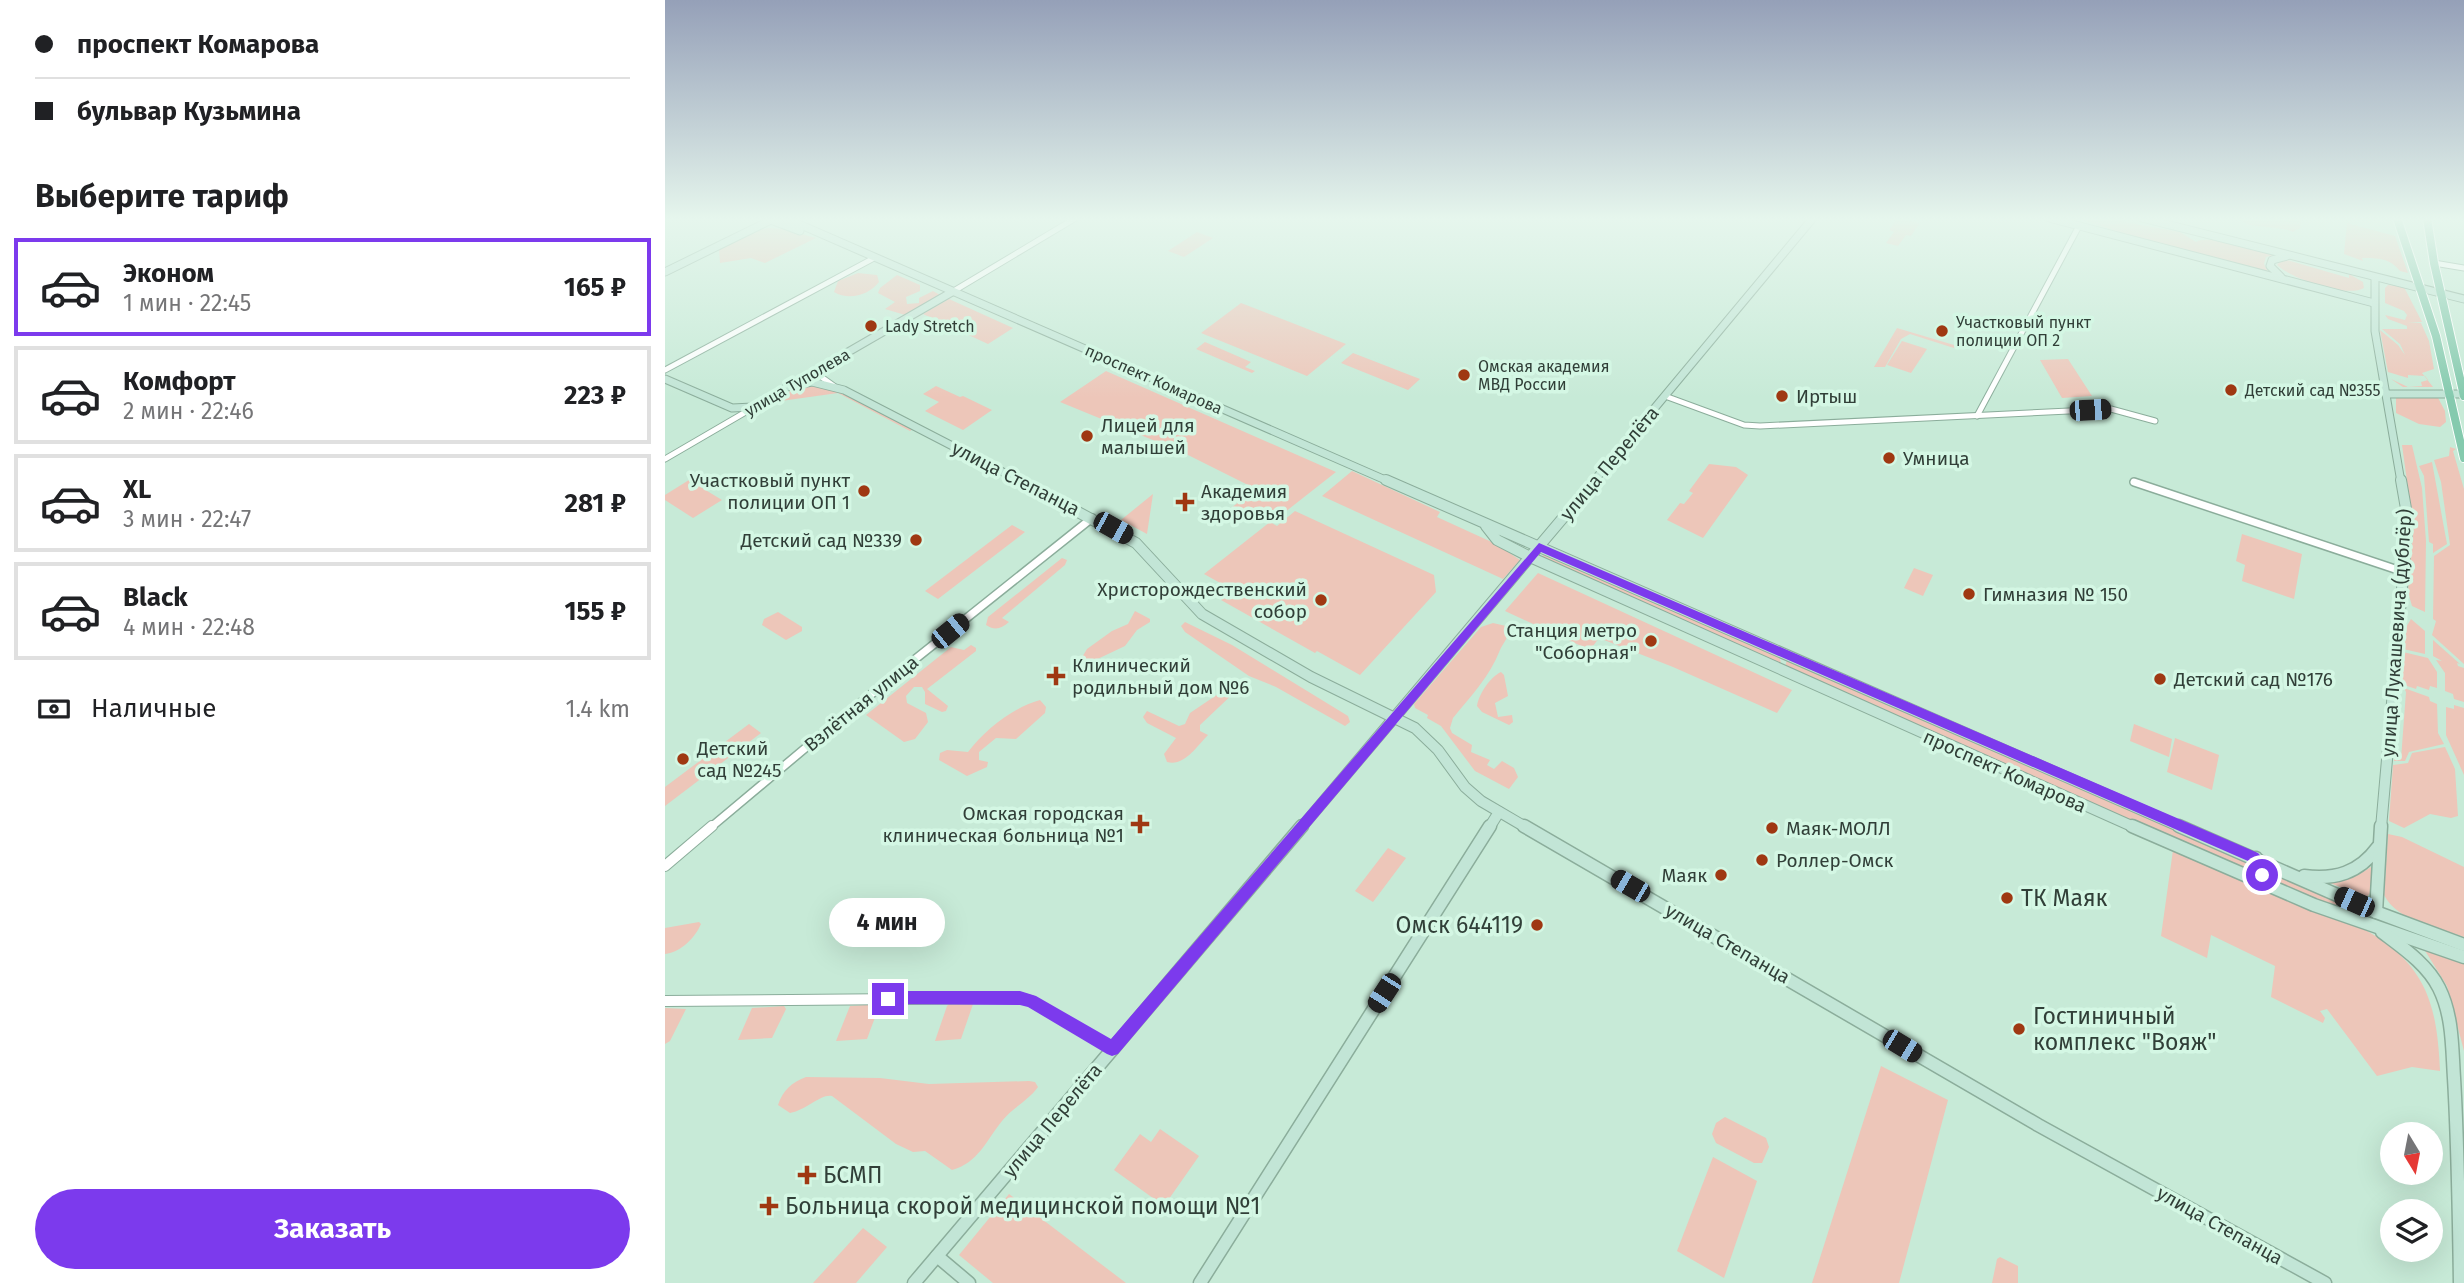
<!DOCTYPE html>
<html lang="ru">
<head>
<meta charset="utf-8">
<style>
	body { margin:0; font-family:"Fira Sans",sans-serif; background:#f2f2f2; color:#202124; height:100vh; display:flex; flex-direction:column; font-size:26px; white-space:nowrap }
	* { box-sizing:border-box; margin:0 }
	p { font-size:23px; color:#757577 }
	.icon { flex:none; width:38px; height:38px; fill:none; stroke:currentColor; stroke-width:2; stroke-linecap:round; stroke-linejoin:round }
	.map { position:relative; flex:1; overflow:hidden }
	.drawer { display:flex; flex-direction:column; background:#fff; width:665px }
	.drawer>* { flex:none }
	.banner { display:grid; align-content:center; height:154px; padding:0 35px; background:#fff }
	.needle { width:46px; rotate:170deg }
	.tools { position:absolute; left:1715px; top:1122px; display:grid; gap:14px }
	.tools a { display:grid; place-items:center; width:63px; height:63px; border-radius:50%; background:#fff; box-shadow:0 7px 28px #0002; font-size:35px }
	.end { position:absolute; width:32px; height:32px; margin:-16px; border:9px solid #7c3aed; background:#fff; box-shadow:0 0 0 4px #fff }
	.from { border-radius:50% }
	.bubble { position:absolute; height:49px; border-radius:24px; background:#fff; box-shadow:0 7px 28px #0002; font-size:23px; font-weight:700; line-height:49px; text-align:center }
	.car { position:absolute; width:21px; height:42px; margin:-21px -10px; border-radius:9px; box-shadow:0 0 5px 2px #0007; background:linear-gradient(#222 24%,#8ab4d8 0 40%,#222 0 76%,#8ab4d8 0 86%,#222 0) }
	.banner b { display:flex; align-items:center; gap:24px; height:66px; font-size:26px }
	.banner b+b { border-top:2px solid #e0e0e0 }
	.banner i { width:18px; height:18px; background:#202124 }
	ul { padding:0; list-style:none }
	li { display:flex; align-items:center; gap:21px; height:98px; margin:0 14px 10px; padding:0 21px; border:4px solid #e0e0e0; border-radius:0px }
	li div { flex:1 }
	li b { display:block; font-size:26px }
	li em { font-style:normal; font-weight:700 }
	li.selected { border-color:#7c3aed }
	li>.icon { width:63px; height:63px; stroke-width:1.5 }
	h2 { padding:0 35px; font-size:32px; line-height:84px }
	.pay { display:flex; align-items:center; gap:18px; height:77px; padding:0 35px; font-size:26px }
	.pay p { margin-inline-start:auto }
	.button { display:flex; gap:14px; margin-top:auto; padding:14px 35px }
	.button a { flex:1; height:80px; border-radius:42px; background:#7c3aed; color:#fff; font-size:28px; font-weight:700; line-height:80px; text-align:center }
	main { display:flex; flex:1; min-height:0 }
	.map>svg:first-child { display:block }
	.green { fill:#edc6b9 }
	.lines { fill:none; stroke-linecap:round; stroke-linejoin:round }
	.street-far2-casing { stroke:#8bad9b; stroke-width:7 }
	.street-far1-casing { stroke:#8bad9b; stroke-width:10 }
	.street-casing { stroke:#8bad9b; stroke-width:12 }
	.secondary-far2-casing { stroke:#8bad9b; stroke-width:9 }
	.secondary-far1-casing { stroke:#8bad9b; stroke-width:12 }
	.secondary-casing { stroke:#8bad9b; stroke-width:15 }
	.primary-casing { stroke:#fff; stroke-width:10 }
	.street-far2 { stroke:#fff; stroke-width:5 }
	.street-far1 { stroke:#fff; stroke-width:7 }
	.street { stroke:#fff; stroke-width:10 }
	.secondary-far2 { stroke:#c2e5d6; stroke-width:7 }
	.secondary-far1 { stroke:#c2e5d6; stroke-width:10 }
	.secondary { stroke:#c2e5d6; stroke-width:12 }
	.primary { stroke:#85caae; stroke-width:8 }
	.route { fill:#7c3aed }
	.poi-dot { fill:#9f3812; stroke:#d4f7e4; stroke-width:2.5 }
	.labels { text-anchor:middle; stroke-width:7; stroke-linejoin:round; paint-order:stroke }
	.far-poi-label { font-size:16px; fill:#313f38; stroke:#d4f7e4; text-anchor:start }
	.far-street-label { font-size:16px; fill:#313f38; stroke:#d4f7e4 }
	.poi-label { font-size:19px; fill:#313f38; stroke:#d4f7e4; text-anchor:start }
	.street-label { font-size:19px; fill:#313f38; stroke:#d4f7e4 }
	.near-poi-label { font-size:23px; fill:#313f38; stroke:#d4f7e4; text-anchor:start }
</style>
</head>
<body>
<main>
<section class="drawer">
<div class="banner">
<b><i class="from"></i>проспект Комарова</b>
<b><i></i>бульвар Кузьмина</b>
</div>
<h2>Выберите тариф</h2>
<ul>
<li class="selected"><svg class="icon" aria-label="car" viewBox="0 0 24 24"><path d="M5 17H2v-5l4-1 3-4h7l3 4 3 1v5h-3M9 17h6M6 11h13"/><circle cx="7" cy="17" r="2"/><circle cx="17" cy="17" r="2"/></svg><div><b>Эконом</b><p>1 мин · 22:45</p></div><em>165 ₽</em></li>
<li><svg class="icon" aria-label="car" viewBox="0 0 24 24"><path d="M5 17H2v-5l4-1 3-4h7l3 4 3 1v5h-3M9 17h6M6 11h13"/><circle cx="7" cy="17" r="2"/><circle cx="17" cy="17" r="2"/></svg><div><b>Комфорт</b><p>2 мин · 22:46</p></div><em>223 ₽</em></li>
<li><svg class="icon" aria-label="car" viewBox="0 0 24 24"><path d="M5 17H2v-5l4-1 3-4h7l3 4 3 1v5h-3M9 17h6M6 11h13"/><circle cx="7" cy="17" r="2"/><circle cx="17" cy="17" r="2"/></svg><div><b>XL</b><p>3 мин · 22:47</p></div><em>281 ₽</em></li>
<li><svg class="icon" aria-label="car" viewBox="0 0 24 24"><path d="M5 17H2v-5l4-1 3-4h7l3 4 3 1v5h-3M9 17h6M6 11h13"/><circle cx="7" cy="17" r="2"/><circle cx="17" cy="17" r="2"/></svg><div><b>Black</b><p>4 мин · 22:48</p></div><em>155 ₽</em></li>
</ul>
<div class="pay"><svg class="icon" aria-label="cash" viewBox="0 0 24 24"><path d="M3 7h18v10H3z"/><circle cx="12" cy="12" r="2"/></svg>Наличные<p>1.4 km</p></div>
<div class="button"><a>Заказать</a></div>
</section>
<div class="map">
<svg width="1799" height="1283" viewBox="0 0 1799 1283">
	<rect width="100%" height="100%" fill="#c7ead7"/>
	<g class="green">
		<path d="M1233 218 1255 223 1246 236 1241 235 1233 246 1221 243 1229 232 1224 230Z"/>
		<path d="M1413 218H1455L1460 222 1515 232 1531 242C1543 234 1591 250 1609 255L1601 257 1599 264 1603 272 1461 235Z"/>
		<path d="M1573 218H1636L1635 228 1628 232C1611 224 1586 231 1573 218Z"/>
		<path d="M1682 223 1730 236 1743 273 1735 271C1725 258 1713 258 1697 258L1698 261 1679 254Z"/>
		<path d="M104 228 118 229 151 238 100 263 86 258 55 263 54 249 93 230Z"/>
		<path d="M532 232 548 238 519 257 503 251Z"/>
		<path d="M1622 260 1684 278V274L1698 282 1699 288C1681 298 1627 279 1612 265L1615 261Z"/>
		<path d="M193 273 212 275 214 282C204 295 184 301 169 292L173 281Z"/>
		<path d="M232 275 255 285V291L241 297 242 304 254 303V298L268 291 275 295 240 315 220 309 230 302 213 293 215 288Z"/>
		<path d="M1723 285 1739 287 1757 322H1743L1756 323 1764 341 1769 369 1757 373 1768 387H1738L1726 379 1743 387 1757 386 1756 382 1763 380 1760 376 1743 375V378L1723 372 1715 330 1733 345 1740 355 1735 344 1717 329H1742V326L1723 319 1720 315 1740 320 1742 315 1739 311 1720 303V288Z"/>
		<path d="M284 299 348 328 323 344 258 314Z"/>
		<path d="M576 303 681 344 642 376 536 333Z"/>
		<path d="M1232 328 1289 345 1292 349 1245 334 1236 339 1220 367H1209Z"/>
		<path d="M1237 341 1262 349 1246 373 1222 365Z"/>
		<path d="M540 342 586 362 580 367 590 371 587 373 531 349Z"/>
		<path d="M688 353 755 379 743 390 676 363Z"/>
		<path d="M1403 359 1427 396 1397 398 1375 360Z"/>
		<path d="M441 371 671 472 615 516 587 520 566 508 591 489 517 452 395 402Z"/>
		<path d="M147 386 176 391 248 429 245 431 173 393 116 401 110 404 108 401 131 388Z"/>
		<path d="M271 386 295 397 298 396 327 410 298 430 260 411 274 402 258 394Z"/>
		<path d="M1772 396 1780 411 1781 422 1775 427 1754 424 1731 413V397Z"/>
		<path d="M1737 445H1747L1757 488 1761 541 1760 612 1747 606 1743 592 1747 517Z"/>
		<path d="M1785 447 1791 449 1788 451 1799 489V664L1767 635 1771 621 1768 619 1769 556 1785 545 1776 482 1769 460 1784 456Z"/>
		<path d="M1767 462 1782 544 1768 553V544L1764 542 1759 476 1754 466Z"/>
		<path d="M1044 464 1071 467 1083 475 1038 538 1002 520 1015 503 1019 504 1028 493 1024 491Z"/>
		<path d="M687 471 775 512 772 517 831 544 855 560 838 579 657 496Z"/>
		<path d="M24 480 57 500 28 518 0 500V495Z"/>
		<path d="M488 494 482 534 456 520Z"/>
		<path d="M630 511 769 575 771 592 695 675 652 651 650 653 556 600 566 589 539 574 605 522 612 526Z"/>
		<path d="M347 525 360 532 273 599 260 591Z"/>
		<path d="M1577 534 1637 554 1629 599 1577 581 1580 565 1571 561Z"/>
		<path d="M878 555 1114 656 1116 663 1113 665 876 557Z"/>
		<path d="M397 558 402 560 400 565 337 618 344 622C336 629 330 631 321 625L323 617Z"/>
		<path d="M1249 568 1268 575 1258 596 1239 588Z"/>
		<path d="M873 573 1127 690 1112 713 1008 667 934 638 925 650 840 611Z"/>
		<path d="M470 611 485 619V622L472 630 460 646 422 664 416 659 422 649 447 631 463 624Z"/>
		<path d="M113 612 137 627V631L121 640 97 625 99 619Z"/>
		<path d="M1746 619 1760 631V654L1738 649 1740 629Z"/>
		<path d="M520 622 567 645 683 716 685 722 680 726 611 687 584 676 520 632 516 626Z"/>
		<path d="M828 623 841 626 844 630C843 639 838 643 835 650 825 676 806 696 788 718L785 728 787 733 807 745 806 752 825 760 822 765 829 769 837 761 849 768 853 777 844 789 810 771 776 726 762 718 763 715 750 708 749 704 816 627Z"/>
		<path d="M1768 640 1795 664 1792 663 1793 666 1799 668V702L1789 699 1788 694 1780 691V673L1771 660 1777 661 1768 656Z"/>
		<path d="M306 645 311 648V651L262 689 283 706 281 711 277 712 260 704V692L257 687H249L241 696 242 703 261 713 263 722 250 739 239 742 201 715 286 647 299 650Z"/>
		<path d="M1738 652 1763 658 1772 672V688L1765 686 1764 690 1752 686 1751 689 1736 684Z"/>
		<path d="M1122 660 1799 953 1651 901 1583 874 1120 667Z"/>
		<path d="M836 672 839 675 843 696 830 703 833 717 847 715 848 722 844 725 817 712 812 706C814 694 825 677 836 672Z"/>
		<path d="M565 686 573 689 535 725V731L543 735C532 746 519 767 502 762L499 754 511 738 482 723 478 717 482 711 514 726 520 724 525 713Z"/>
		<path d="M1739 688 1764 697 1765 701 1772 704 1773 733 1779 744 1744 752 1740 761H1729V757L1736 759 1741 692Z"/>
		<path d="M375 700 381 707 380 713 351 739 331 738 314 752V760L323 762 322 767 302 776 274 760 275 753 282 750 303 752C321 729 347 708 375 700Z"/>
		<path d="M1789 705 1799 708V775L1781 735V707L1789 709Z"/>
		<path d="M84 724 96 733 0 806V787Z"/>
		<path d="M1469 724 1507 739 1504 757 1465 741Z"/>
		<path d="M1510 738 1554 755 1547 790 1502 772Z"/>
		<path d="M1780 747 1790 769 1793 816 1786 818 1765 814 1739 828 1724 821 1728 765 1743 763 1747 753Z"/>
		<path d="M1723 834 1737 837 1799 867V937C1773 927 1733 922 1719 895Z"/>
		<path d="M723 848 741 858 708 902 690 891Z"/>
		<path d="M1508 850 1695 927C1760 962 1772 1001 1775 1071L1747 1067 1712 1076 1662 1009 1655 1011 1660 1018 1658 1023 1606 997 1610 966 1546 935 1542 958 1496 936Z"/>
		<path d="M1706 867 1709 870 1707 892 1700 898 1656 879 1693 875Z"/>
		<path d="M34 922 36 924C30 938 16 952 0 954V928Z"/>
		<path d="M1759 949 1799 959V1051L1782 986Z"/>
		<path d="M285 1003 308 1004 296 1039 270 1041 282 1006Z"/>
		<path d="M215 1004 202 1039 171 1041 185 1006Z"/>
		<path d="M119 1006 121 1009 107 1038 73 1040 87 1008Z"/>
		<path d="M0 1008 21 1009 5 1041 0 1044Z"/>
		<path d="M1216 1066 1283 1100 1234 1283H1147Z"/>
		<path d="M141 1077 215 1078 264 1084 364 1081 370 1082 373 1087C363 1101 347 1108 337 1121 321 1141 313 1163 287 1170L260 1151 248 1152 231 1144 167 1096C155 1094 142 1110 125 1113L113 1105C118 1090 126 1083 141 1077Z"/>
		<path d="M1060 1117 1101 1138 1104 1147 1097 1163H1089L1051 1143 1047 1134 1051 1123Z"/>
		<path d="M495 1129 534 1156 499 1206 449 1170 475 1134 486 1142Z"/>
		<path d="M1048 1157 1092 1181 1059 1278 1012 1251Z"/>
		<path d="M344 1194 461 1283H328L294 1255Z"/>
		<path d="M198 1228 222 1247 191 1283H148Z"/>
		<path d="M1335 1257 1353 1266V1283H1327L1332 1259Z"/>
	</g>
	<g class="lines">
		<g class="street-far2-casing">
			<g id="street-far2">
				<path d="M1769 263 1799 268"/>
				<path d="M287 292 409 219"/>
				<path d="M156 369 155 376 169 386"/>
				<path d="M0 370 209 258"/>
				<path d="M1000 396 1079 425 1095 426 1446 409 1490 421"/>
				<path d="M1312 416 1414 226"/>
				<path d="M0 459 91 406"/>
			</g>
		</g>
		<g class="street-far1-casing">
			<g id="street-far1">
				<path d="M1469 482 1739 572"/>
				<path d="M45 828 169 724 427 518"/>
			</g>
		</g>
		<g class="street-casing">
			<g id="street">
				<path d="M0 866 47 826"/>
				<path d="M0 1001 355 998 366 1001 447 1049"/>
			</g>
		</g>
		<g class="secondary-far2-casing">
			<g id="secondary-far2">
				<path d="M120 218 725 482"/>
				<path d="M1384 218 1709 303"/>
				<path d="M1477 218 1799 299"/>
				<path d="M103 219 135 231"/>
				<path d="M0 272 110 218"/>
				<path d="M1616 277 1605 266 1607 260 1622 256"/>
				<path d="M1710 278V331L1736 482"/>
				<path d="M0 379 67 408 88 407 287 292"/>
				<path d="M126 386 147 382 179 390 357 482"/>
				<path d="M1722 394H1799"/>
				<path d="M928 482 1148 218"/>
			</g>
		</g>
		<g class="secondary-far1-casing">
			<g id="secondary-far1">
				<path d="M353 480 471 543 537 614 646 677 750 728 773 750 800 787 816 801 862 828"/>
				<path d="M721 480 1518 828"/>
				<path d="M821 526 832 540 865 557 1471 828"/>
				<path d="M636 828 930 480"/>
				<path d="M824 828 834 812"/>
				<path d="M1716 828 1743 520 1736 480"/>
			</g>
		</g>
		<g class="secondary-casing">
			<g id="secondary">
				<path d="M859 826 1373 1125 1660 1283"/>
				<path d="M1467 826 1649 905 1799 957"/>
				<path d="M1514 826 1711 912 1799 945"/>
				<path d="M1639 876C1670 880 1694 873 1713 847"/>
				<path d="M1587 879 1597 875 1598 870 1591 858"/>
				<path d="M1711 912 1716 826"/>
				<path d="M1717 932C1738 948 1762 964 1774 988 1788 1016 1787 1048 1789 1078 1793 1146 1794 1215 1795 1283"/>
				<path d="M272 1256 304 1283"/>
				<path d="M249 1283 637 826"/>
				<path d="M535 1283 825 826"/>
			</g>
		</g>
		<g class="primary-casing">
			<g id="primary">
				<path d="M1732 218 1771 336 1799 458"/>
				<path d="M1762 218 1769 263 1799 396"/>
			</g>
		</g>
		<use href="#street-far2" class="street-far2"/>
		<use href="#street-far1" class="street-far1"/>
		<use href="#street" class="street"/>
		<use href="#secondary-far2" class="secondary-far2"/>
		<use href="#secondary-far1" class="secondary-far1"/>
		<use href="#secondary" class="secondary"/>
		<use href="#primary" class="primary"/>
	</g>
	<linearGradient id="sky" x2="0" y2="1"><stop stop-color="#95a0b8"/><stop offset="0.55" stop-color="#e6f6ed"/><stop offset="1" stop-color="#e6f6ed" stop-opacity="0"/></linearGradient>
	<rect width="1799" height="398" fill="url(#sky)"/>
	<path class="route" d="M874 543 1593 853 1603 864 1602 880H1592L1590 867 1583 861 876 552 453 1054 447 1056 442 1054 363 1007 355 1005 217 1004 215 999 217 994 223 991H355L371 996 446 1039Z"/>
	<g class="poi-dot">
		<circle cx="206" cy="326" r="7"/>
		<circle cx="1277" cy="331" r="7"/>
		<circle cx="799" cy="375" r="7"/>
		<circle cx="1566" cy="390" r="7"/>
		<circle cx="1117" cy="396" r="7"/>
		<circle cx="422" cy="436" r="7"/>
		<circle cx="1224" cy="458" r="7"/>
		<circle cx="199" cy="491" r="7"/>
		<path d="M516.5 491.5h7v7h7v7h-7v7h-7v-7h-7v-7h7z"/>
		<circle cx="251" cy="540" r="7"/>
		<circle cx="1304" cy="594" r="7"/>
		<circle cx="656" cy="600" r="7"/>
		<circle cx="986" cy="641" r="7"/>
		<path d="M387.5 665.5h7v7h7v7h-7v7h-7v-7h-7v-7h7z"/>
		<circle cx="1495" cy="679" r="7"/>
		<circle cx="18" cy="759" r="7"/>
		<path d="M471.5 813.5h7v7h7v7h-7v7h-7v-7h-7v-7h7z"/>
		<circle cx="1107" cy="828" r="7"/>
		<circle cx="1097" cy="860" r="7"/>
		<circle cx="1056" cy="875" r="7"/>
		<circle cx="1342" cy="898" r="7"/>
		<circle cx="872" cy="925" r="7"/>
		<circle cx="1354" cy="1029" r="7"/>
		<path d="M138.5 1164.5h7v7h7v7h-7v7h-7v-7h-7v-7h7z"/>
		<path d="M100.5 1195.5h7v7h7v7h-7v7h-7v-7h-7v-7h7z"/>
	</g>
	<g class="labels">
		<g class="far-poi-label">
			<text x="1291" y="328">Участковый пункт<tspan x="1291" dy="18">полиции ОП 2</tspan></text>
			<text x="220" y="332">Lady Stretch</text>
			<text x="813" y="372">Омская академия<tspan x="813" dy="18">МВД России</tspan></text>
			<text x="1580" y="396">Детский сад №355</text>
		</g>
		<g class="far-street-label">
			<text transform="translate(489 379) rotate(24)" y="6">проспект Комарова</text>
			<text transform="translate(132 382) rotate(-30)" y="6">улица Туполева</text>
		</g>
		<g class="poi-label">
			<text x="1131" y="403">Иртыш</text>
			<text x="436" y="432">Лицей для<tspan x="436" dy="22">малышей</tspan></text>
			<text x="1238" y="465">Умница</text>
			<text x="185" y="487" text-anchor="end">Участковый пункт<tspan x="185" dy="22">полиции ОП 1</tspan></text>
			<text x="536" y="498">Академия<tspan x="536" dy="22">здоровья</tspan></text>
			<text x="237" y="547" text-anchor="end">Детский сад №339</text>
			<text x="642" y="596" text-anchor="end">Христорождественский<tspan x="642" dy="22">собор</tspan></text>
			<text x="1318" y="601">Гимназия № 150</text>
			<text x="972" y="637" text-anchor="end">Станция метро<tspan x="972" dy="22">"Соборная"</tspan></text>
			<text x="407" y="672">Клинический<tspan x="407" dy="22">родильный дом №6</tspan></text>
			<text x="1509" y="686">Детский сад №176</text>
			<text x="32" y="755">Детский<tspan x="32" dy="22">сад №245</tspan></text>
			<text x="459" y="820" text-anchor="end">Омская городская<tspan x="459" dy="22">клиническая больница №1</tspan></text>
			<text x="1121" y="835">Маяк-МОЛЛ</text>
			<text x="1111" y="867">Роллер-Омск</text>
			<text x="1042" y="882" text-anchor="end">Маяк</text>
		</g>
		<g class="street-label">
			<text transform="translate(944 463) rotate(-50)" y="7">улица Перелёта</text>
			<text transform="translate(351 478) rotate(27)" y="7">улица Степанца</text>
			<text transform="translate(1731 633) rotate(-86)" y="7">улица Лукашевича (дублёр)</text>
			<text transform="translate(196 703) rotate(-39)" y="7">Взлётная улица</text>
			<text transform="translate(1340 771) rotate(24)" y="7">проспект Комарова</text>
			<text transform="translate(1063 943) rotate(30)" y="7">улица Степанца</text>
			<text transform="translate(387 1120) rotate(-50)" y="7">улица Перелёта</text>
			<text transform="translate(1555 1225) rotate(29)" y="7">улица Степанца</text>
		</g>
		<g class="near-poi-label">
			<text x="1356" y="906">ТК Маяк</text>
			<text x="858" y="933" text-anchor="end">Омск 644119</text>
			<text x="1368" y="1024">Гостиничный<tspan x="1368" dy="26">комплекс "Вояж"</tspan></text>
			<text x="158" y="1183">БСМП</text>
			<text x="120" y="1214">Больница скорой медицинской помощи №1</text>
		</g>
	</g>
</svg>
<div class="tools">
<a><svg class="needle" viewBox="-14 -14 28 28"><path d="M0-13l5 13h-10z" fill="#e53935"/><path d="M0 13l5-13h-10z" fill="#757577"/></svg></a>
<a><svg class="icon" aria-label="layers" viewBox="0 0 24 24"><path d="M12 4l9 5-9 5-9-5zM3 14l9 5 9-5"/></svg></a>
</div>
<i class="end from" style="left:1597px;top:875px"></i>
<i class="end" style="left:223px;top:999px"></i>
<div class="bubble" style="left:164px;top:898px;width:116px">4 мин</div>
<i class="car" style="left:1425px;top:410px;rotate:87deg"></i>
<i class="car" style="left:448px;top:528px;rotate:119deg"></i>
<i class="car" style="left:285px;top:631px;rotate:51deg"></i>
<i class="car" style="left:965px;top:886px;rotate:300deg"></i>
<i class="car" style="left:1689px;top:902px;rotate:294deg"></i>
<i class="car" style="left:719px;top:993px;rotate:213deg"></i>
<i class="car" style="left:1237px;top:1046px;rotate:121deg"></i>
</div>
</main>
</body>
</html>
